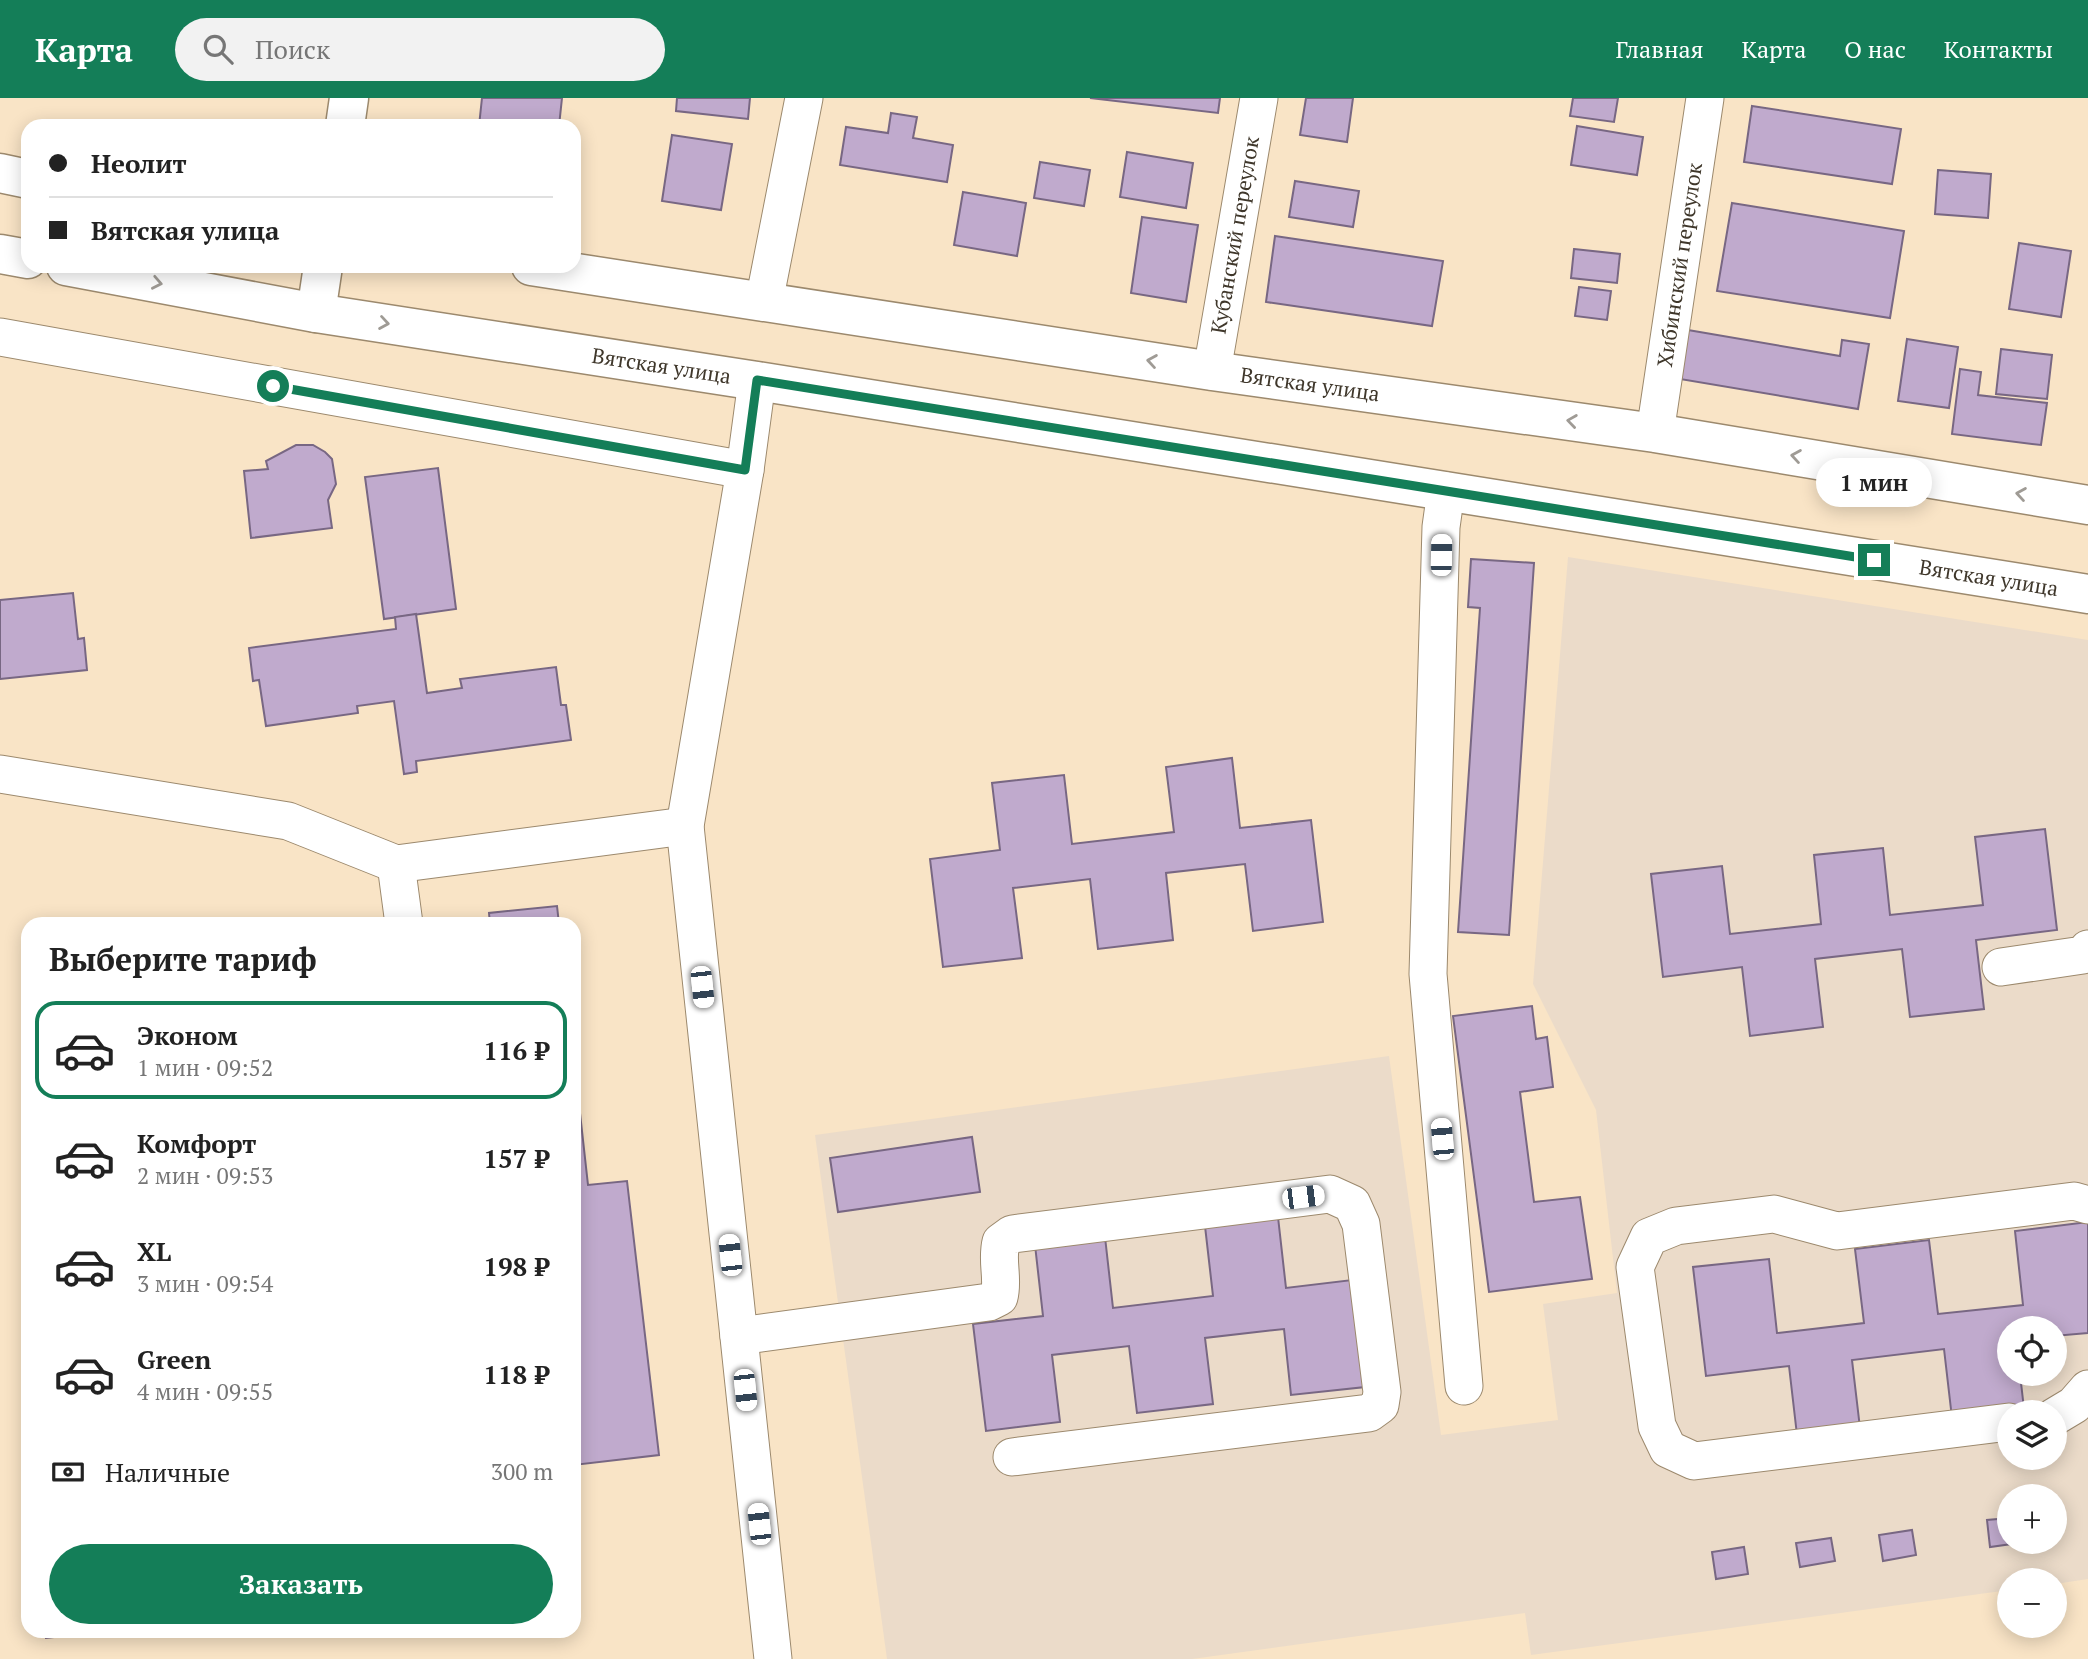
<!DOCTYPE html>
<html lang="ru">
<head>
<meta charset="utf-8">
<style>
	body { margin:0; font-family:"PT Serif",serif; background:#f2f2f2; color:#222; height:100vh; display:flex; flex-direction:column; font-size:26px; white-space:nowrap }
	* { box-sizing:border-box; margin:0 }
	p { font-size:23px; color:#767676 }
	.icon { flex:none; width:38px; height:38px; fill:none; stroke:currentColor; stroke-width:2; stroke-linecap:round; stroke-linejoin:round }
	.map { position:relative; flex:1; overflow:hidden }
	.details { position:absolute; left:21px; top:819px; width:560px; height:721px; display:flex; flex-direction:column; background:#fff; border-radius:21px; box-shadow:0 4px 18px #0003 }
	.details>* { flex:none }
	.hud { position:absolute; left:21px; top:21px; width:560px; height:154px; border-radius:21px; box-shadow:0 4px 18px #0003; display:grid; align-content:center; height:154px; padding:0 28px; background:#fff }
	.buttons { position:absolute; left:1997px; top:1218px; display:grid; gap:14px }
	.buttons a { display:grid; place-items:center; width:70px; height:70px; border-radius:50%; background:#fff; box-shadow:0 4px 18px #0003; font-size:35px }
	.end { position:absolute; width:32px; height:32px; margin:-16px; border:9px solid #147e58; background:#fff; box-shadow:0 0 0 4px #fff }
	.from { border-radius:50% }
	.bubble { position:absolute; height:49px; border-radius:24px; background:#fff; box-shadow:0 4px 18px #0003; font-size:23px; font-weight:700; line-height:49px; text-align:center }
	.car { position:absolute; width:21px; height:42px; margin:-21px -10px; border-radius:9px; box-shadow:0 0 5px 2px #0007; background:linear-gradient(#fff 24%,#345 0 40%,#fff 0 76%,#345 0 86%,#fff 0) }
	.hud b { display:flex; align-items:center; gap:24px; height:66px; font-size:26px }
	.hud b+b { border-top:2px solid #e0e0e0 }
	.hud i { width:18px; height:18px; background:#222 }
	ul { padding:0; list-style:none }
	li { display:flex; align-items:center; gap:21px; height:98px; margin:0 14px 10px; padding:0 14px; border:4px solid transparent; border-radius:21px }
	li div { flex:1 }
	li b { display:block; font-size:26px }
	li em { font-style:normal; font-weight:700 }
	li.on { border-color:#147e58 }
	li>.icon { width:63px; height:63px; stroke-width:1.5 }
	h2 { padding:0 28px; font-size:32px; line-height:84px }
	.pay { display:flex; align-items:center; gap:18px; height:77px; padding:0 28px; font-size:26px }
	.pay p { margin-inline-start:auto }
	.action { display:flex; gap:14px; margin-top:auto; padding:14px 28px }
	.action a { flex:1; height:80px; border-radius:42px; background:#147e58; color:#fff; font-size:28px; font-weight:700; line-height:80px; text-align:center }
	header { display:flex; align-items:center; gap:42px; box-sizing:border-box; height:98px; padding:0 35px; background:#147e58; color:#fff }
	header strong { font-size:33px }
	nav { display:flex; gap:38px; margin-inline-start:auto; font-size:24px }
	.search { width:490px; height:63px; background:#f2f2f2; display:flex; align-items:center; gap:18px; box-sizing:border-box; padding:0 24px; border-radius:38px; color:#767676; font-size:26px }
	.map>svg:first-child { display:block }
	.education { fill:#ebdbc9; fill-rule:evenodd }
	.building { fill:#c0aacd; stroke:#786783; stroke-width:2 }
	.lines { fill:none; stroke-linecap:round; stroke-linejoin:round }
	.minor-casing { stroke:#9c896d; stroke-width:39 }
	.major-casing { stroke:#9c896d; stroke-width:41 }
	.minor { stroke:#fff; stroke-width:37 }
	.major { stroke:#fff; stroke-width:38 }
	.oneway { stroke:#9f9b95 }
	.route { stroke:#147e58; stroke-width:9 }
	.labels { text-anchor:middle; stroke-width:6; stroke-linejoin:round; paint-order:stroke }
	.street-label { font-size:21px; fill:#3f372b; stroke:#fcf4e7 }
</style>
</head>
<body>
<header>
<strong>Карта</strong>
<div class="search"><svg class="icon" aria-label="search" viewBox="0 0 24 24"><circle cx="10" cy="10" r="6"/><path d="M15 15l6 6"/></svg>Поиск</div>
<nav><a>Главная</a><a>Карта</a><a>О нас</a><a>Контакты</a></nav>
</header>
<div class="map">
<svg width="2088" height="1561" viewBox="0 0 2088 1561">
	<rect width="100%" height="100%" fill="#f9e4c6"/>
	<path class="education" d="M1568 459 2088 542V1481L2055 1486 2054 1482H2009V1492L1531 1557 1525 1515 1192 1561H887L815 1037 1389 958 1441 1337 1558 1322 1543 1206 1617 1195 1596 1012 1533 886ZM2009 1230H2054V1276H2009ZM2009 1314H2054V1360H2009ZM2009 1398H2054V1444H2009Z"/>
	<g class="building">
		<path d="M482 0H562L559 28H479Z"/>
		<path d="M677 0H750L748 21 676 13Z"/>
		<path d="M1090 0H1220L1218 15Z"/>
		<path d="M1306 0H1353L1347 44 1300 37Z"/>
		<path d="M1573 0H1618L1614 24 1570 18Z"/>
		<path d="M1752 8 1901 31 1892 86 1744 64Z"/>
		<path d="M891 15 917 19 913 40 953 47 947 84 840 67 846 29 888 35Z"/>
		<path d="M1577 28 1643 39 1637 77 1571 67Z"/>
		<path d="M672 37 732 46 721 112 662 103Z"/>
		<path d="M1127 54 1193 65 1186 110 1120 99Z"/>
		<path d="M1040 64 1090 72 1084 108 1034 100Z"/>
		<path d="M1938 72 1991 76 1988 120 1935 116Z"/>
		<path d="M1295 83 1359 93 1353 129 1289 119Z"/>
		<path d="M963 94 1026 105 1017 158 954 147Z"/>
		<path d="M1732 105 1904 133 1890 220 1717 193Z"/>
		<path d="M1142 119 1198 127 1186 204 1131 195Z"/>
		<path d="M1275 138 1443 163 1432 228 1266 204Z"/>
		<path d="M2019 145 2071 153 2061 219 2009 211Z"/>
		<path d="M1574 151 1620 156 1617 185 1571 180Z"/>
		<path d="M1579 189 1611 193 1607 222 1575 218Z"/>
		<path d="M1688 232 1840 258 1842 242 1869 246 1858 311 1680 281Z"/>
		<path d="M1907 241 1958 249 1949 310 1898 303Z"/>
		<path d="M2001 251 2052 257 2047 301 1996 296Z"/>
		<path d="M1960 271 1981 274 1978 297 2047 305 2041 347 1952 336Z"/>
		<path d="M296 347H313L325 354 332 361 336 386 328 402 332 430 251 440 244 373 268 371 266 363Z"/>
		<path d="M438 370 456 511 384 521 365 379Z"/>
		<path d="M1471 461 1534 465 1509 837 1458 834 1480 510 1468 509Z"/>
		<path d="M73 495 78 541 84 540 87 572 0 581V502Z"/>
		<path d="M416 516 427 595 462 590 460 581 556 569 561 607H566L571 642 416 663 417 674 404 676 394 603 357 608 358 615 266 628 259 582 253 583 249 550 396 531 395 519Z"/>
		<path d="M1232 660 1240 730 1311 722 1323 824 1253 833 1245 766 1166 775 1173 842 1098 851 1090 781 1013 790 1022 860 943 869 930 761 1000 752 992 685 1064 677 1072 746 1174 734 1166 669Z"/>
		<path d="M2045 731 2057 832 1976 842 1984 911 1910 919 1902 851 1815 861 1823 929 1750 938 1742 869 1663 879 1651 776 1722 768 1730 836 1821 826 1814 757 1883 750 1890 817 1983 807 1975 739Z"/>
		<path d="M557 808 559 826H490L489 815Z"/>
		<path d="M1532 908 1536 941 1547 939 1553 989 1520 994 1534 1104 1580 1099 1592 1181 1489 1194 1453 918Z"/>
		<path d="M574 961 588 1087 627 1083 659 1357 574 1367Z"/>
		<path d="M972 1039 980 1094 838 1114 830 1060Z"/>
		<path d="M1278 1119 1286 1190 1352 1182 1365 1289 1291 1297 1284 1231 1205 1240 1213 1306 1137 1315 1129 1248 1052 1257 1060 1324 986 1333 973 1226 1043 1218 1035 1147 1105 1139 1113 1210 1213 1198 1205 1128Z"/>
		<path d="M2088 1124V1235L2054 1238V1230H2009V1276H2020L2024 1311 1952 1320 1944 1251 1852 1262 1860 1330 1797 1337 1789 1268 1706 1278 1693 1169 1769 1161 1777 1235 1864 1225 1855 1151 1929 1142 1938 1216 2023 1207 2015 1133Z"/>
		<path d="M2009 1420V1444H2026L1990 1449 1987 1422Z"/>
		<path d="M1912 1432 1916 1457 1883 1463 1879 1437Z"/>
		<path d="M1831 1440 1835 1463 1800 1469 1796 1445Z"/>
		<path d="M1744 1449 1748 1476 1716 1481 1712 1454Z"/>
		<path d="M45 1533H109L46 1540Z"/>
	</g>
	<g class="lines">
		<g class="minor-casing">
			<g id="minor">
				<path d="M764 204 804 0"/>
				<path d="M0 239 745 372"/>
				<path id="s1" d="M1212 273 1259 0"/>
				<path d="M757 283 745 372 685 728 773 1561"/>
				<path id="s2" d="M1655 335 1705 0"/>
				<path d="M1446 393 1441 429 1428 876 1464 1288"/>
				<path d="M0 676 288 723 396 766 685 728"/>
				<path d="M396 766 404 826"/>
				<path d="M2001 869 2083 857 2088 851"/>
				<path d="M739 1238 989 1204 999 1199C1004 1181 996 1163 1001 1144L1012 1136 1330 1096 1352 1106 1361 1126 1382 1294 1380 1307 1369 1315 1012 1359"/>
				<path d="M2054 1319 2074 1307 2088 1291"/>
				<path d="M2009 1324 1694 1363 1668 1351 1657 1328 1635 1169 1649 1139 1676 1128 1774 1116 1837 1133 2074 1103 2088 1107"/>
			</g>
		</g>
		<g class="major-casing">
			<g id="major">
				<path d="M345 28 349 0"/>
				<path d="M0 75 28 81"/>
				<path d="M0 156 28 161"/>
				<path id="s3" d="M66 168 316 215 757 283 2088 496"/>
				<path id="s4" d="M531 168 1212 273 1655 335 2088 407"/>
				<path d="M316 215 323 168"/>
			</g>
		</g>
		<use href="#minor" class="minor"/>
		<use href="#major" class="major"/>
	</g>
	<defs><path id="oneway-chevron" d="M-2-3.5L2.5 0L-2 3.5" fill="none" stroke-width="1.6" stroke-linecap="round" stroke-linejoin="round" transform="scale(1.75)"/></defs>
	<g class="oneway">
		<use href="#oneway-chevron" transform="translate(157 185) rotate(11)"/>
		<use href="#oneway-chevron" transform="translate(384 225) rotate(9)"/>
		<use href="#oneway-chevron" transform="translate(1152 263) rotate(-171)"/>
		<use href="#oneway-chevron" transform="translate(1572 323) rotate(-172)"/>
		<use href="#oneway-chevron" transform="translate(1796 358) rotate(-171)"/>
		<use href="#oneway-chevron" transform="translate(2021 396) rotate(-171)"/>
	</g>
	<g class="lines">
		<path class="route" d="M273 288 745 372 757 282 1874 462"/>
	</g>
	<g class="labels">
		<g class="street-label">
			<text dy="7" stroke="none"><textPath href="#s1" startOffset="138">Кубанский переулок</textPath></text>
			<text dy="7" stroke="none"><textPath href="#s2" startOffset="170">Хибинский переулок</textPath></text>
			<text dy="7" stroke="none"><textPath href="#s3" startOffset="604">Вятская улица</textPath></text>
			<text dy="7" stroke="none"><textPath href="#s4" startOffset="788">Вятская улица</textPath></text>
			<text dy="7" stroke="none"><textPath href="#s3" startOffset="1948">Вятская улица</textPath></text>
		</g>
	</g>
</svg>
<div class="buttons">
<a><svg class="icon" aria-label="locate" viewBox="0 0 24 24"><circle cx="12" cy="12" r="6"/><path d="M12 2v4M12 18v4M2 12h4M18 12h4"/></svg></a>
<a><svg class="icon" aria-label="layers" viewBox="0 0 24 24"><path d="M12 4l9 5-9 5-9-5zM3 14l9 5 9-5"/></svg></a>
<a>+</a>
<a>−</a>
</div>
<i class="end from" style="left:273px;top:288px"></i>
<i class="end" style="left:1874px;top:462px"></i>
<div class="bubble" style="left:1816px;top:360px;width:116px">1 мин</div>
<i class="car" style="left:1441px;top:457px;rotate:1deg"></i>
<i class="car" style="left:702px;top:889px;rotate:174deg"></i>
<i class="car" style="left:1442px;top:1041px;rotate:355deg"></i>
<i class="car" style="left:1303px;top:1099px;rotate:83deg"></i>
<i class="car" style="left:730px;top:1157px;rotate:354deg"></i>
<i class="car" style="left:745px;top:1292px;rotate:174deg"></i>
<i class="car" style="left:759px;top:1426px;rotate:354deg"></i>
<div class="hud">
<b><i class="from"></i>Неолит</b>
<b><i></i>Вятская улица</b>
</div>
<section class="details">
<h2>Выберите тариф</h2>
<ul>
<li class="on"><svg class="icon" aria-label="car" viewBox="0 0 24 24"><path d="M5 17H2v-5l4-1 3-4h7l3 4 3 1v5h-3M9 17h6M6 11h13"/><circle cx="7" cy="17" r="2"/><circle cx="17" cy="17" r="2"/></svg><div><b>Эконом</b><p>1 мин · 09:52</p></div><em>116 ₽</em></li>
<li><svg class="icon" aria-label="car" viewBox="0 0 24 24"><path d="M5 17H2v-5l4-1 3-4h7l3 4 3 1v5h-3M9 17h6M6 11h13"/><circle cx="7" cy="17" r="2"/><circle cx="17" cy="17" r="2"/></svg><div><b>Комфорт</b><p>2 мин · 09:53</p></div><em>157 ₽</em></li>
<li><svg class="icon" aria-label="car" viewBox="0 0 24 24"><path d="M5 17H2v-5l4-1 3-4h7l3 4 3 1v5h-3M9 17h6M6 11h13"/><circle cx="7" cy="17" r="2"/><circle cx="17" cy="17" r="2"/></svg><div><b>XL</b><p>3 мин · 09:54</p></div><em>198 ₽</em></li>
<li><svg class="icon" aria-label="car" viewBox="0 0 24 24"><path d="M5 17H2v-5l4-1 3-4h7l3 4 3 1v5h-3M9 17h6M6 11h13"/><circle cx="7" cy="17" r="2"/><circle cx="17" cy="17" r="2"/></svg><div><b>Green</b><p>4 мин · 09:55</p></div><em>118 ₽</em></li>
</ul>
<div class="pay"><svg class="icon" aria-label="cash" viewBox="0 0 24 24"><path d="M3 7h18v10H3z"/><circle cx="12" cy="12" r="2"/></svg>Наличные<p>300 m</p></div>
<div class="action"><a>Заказать</a></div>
</section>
</div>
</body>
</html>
